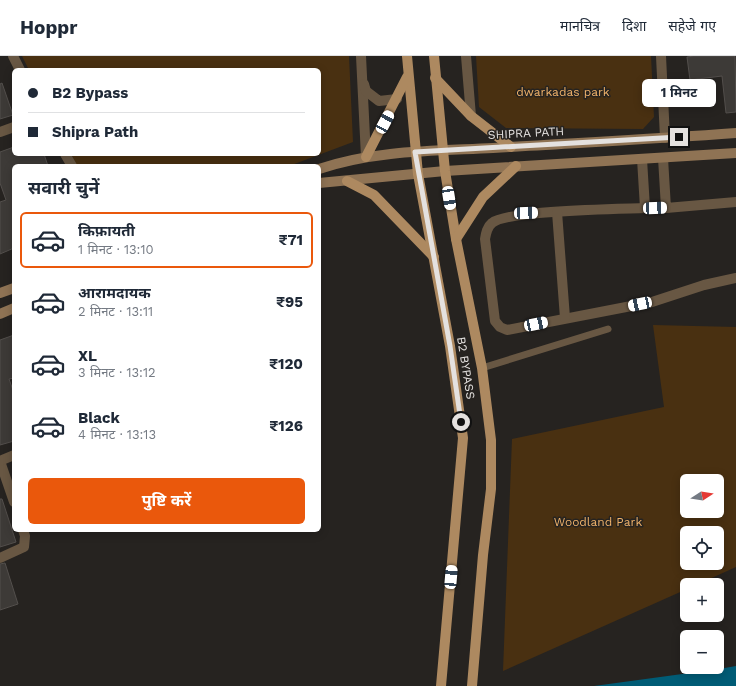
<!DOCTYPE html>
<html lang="hi">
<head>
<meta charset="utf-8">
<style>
	body { margin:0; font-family:"Work Sans","Noto Sans Devanagari",sans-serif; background:#f6f6f7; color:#1f2937; height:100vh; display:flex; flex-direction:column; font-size:15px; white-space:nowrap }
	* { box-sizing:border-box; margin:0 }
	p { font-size:13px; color:#747a83 }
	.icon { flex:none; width:22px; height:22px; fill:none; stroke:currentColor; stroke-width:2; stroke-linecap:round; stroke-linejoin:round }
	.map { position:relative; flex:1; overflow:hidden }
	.side { position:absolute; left:12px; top:108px; width:309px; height:368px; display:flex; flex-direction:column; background:#fff; border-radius:6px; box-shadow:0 2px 10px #0003 }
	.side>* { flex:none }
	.guide { position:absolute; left:12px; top:12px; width:309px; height:88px; border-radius:6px; box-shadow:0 2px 10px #0003; display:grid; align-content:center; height:88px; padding:0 16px; background:#fff }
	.needle { width:26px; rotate:78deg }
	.buttons { position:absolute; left:680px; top:418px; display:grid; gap:8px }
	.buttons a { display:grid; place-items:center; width:44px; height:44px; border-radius:6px; background:#fff; box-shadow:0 2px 10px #0003; font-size:20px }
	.end { position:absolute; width:18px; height:18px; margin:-9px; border:5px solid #e4e1df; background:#111; box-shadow:0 0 0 2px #111 }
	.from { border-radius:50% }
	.bubble { position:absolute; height:28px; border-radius:6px; background:#fff; box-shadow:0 2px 10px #0003; font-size:13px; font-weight:700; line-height:28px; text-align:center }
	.car { position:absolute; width:12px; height:24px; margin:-12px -6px; border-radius:5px; box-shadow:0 0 3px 1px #0007; background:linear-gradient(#fff 24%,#345 0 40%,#fff 0 76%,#345 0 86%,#fff 0) }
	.guide b { display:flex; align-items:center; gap:14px; height:38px; font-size:15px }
	.guide b+b { border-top:1px solid #e0e1e3 }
	.guide i { width:10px; height:10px; background:#1f2937 }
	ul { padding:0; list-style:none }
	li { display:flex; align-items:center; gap:12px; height:56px; margin:0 8px 6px; padding:0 8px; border:2px solid transparent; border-radius:6px }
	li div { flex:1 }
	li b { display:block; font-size:15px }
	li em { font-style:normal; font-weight:700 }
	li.on { border-color:#ea580c }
	li>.icon { width:36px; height:36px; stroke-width:1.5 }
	h2 { padding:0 16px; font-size:18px; line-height:48px }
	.button { display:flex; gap:8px; margin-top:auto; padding:8px 16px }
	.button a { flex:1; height:46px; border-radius:6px; background:#ea580c; color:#fff; font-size:16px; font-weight:700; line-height:46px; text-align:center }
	header { display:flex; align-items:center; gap:24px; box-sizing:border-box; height:56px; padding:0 20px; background:#fff; border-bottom:1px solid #e0e1e3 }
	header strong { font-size:19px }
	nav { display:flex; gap:22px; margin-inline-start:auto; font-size:14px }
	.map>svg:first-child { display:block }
	.green { fill:#493011; fill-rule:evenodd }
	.water { fill:#005c76 }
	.building { fill:#3d3a37; stroke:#534f4c }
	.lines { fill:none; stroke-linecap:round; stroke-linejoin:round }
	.lane { stroke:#685743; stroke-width:7 }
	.street { stroke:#685743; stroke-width:10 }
	.secondary { stroke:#8f7354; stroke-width:10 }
	.primary { stroke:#ad8960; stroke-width:10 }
	.route { stroke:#e4e1df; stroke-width:5 }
	.labels { text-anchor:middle; stroke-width:3; stroke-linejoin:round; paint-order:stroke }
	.park-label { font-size:12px; fill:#f0b26a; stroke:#262320 }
	.street-label { font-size:12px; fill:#e4e1df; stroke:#262320 }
</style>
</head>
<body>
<header>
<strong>Hoppr</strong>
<nav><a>मानचित्र</a><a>दिशा</a><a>सहेजे गए</a></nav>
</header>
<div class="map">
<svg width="736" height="630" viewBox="0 0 736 630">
	<rect width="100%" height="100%" fill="#262320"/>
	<g class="green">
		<path d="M22 0H349L353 86 289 110H77L71 98H319V14H29Z"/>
		<path d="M476 0H651L654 61 643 73 506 72 479 51Z"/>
		<path d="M653 269 736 271V511L696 529H687V533L503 615 512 383 664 351ZM687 425H717V455H687ZM687 477H717V507H687Z"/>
	</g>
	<path class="water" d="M736 610V630H594L719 613Z"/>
	<g class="building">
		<path d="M694 0H735L736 56 726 57 722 20 690 24 687 1Z"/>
		<path d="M2 27 13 59 0 63V28Z"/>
		<path d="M14 91V98H44L48 110H14V192L0 198V146L6 144 0 127V96Z"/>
		<path d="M14 279V322L9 323 14 337V385L0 389V284Z"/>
		<path d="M0 443H2L16 486 0 491Z"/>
		<path d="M5 507 18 548 0 554V508Z"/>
	</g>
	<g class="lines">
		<path class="lane" d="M482 312 608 273"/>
		<g class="street">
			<path d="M13 0 20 14"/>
			<path d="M361 0 366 101"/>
			<path d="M466 0 471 60"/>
			<path d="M661 0 665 82"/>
			<path d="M364 28 366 35 379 45 397 43"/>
			<path d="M0 76 14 71"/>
			<path d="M65 98 72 110"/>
			<path d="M663 102 666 152 736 146"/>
			<path d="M642 103 645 152C619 153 507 154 492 167 487 171 486 177 485 183L495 265 500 271 507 274 652 246 704 229 736 222"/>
			<path d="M645 152H666"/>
			<path d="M557 156 565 262"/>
			<path d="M0 405 14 446"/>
			<path d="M0 405 14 399"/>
			<path d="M0 502 24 491 25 480 23 474"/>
		</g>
		<g class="secondary">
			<path d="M319 113C375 94 435 95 493 92 574 87 655 83 736 77"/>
			<path d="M319 127 445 115 736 97"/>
			<path d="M0 237 14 232"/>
			<path d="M0 258 14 252"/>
		</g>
		<g class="primary">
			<path d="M407 0 418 118 450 290 463 382 441 630"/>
			<path d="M434 0 445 115 456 183 482 312 491 384V433L483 499 472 630"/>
			<path d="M435 22 471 60 511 91"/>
			<path d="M366 101 407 21"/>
			<path d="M347 125 374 139 434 201"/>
			<path d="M456 183 483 141 516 110"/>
		</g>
	</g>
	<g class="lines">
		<path class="route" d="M461 366 450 290 415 96 679 81"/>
	</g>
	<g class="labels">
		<g class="park-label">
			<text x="563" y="40">dwarkadas park</text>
			<text x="598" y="470">Woodland Park</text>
		</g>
		<g class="street-label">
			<text transform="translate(526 77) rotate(-3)" y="4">SHIPRA PATH</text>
			<text transform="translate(466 312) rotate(81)" y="4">B2 BYPASS</text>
		</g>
	</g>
</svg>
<div class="buttons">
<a><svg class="needle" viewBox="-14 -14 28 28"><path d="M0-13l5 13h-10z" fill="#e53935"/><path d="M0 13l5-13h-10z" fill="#747a83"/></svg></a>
<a><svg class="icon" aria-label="locate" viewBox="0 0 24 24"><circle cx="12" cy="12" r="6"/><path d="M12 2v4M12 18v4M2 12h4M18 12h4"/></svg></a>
<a>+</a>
<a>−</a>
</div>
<i class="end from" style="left:461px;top:366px"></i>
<i class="end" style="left:679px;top:81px"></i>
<div class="bubble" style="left:642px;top:23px;width:74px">1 मिनट</div>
<i class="car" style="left:385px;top:66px;rotate:28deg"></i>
<i class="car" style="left:449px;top:142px;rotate:171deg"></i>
<i class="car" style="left:655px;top:152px;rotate:88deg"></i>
<i class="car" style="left:526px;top:157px;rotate:88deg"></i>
<i class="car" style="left:640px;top:248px;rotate:258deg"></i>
<i class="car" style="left:536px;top:268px;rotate:78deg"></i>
<i class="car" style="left:451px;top:521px;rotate:5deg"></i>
<div class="guide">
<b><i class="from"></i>B2 Bypass</b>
<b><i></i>Shipra Path</b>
</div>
<section class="side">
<h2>सवारी चुनें</h2>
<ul>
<li class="on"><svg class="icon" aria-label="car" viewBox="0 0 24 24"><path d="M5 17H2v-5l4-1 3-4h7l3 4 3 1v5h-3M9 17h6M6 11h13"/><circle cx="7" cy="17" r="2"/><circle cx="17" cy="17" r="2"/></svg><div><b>किफ़ायती</b><p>1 मिनट · 13:10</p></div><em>₹71</em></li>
<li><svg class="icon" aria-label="car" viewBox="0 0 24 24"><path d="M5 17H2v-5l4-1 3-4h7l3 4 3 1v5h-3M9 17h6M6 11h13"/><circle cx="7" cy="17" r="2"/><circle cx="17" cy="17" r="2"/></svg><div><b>आरामदायक</b><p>2 मिनट · 13:11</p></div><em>₹95</em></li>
<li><svg class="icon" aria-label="car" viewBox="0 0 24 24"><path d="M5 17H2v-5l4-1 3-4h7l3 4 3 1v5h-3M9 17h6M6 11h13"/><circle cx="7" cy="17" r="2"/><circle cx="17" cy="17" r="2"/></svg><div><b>XL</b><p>3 मिनट · 13:12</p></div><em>₹120</em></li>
<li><svg class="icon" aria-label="car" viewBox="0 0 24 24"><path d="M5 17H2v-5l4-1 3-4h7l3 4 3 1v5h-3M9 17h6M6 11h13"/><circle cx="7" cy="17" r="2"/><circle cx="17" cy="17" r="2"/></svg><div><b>Black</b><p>4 मिनट · 13:13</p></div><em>₹126</em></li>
</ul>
<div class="button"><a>पुष्टि करें</a></div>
</section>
</div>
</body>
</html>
